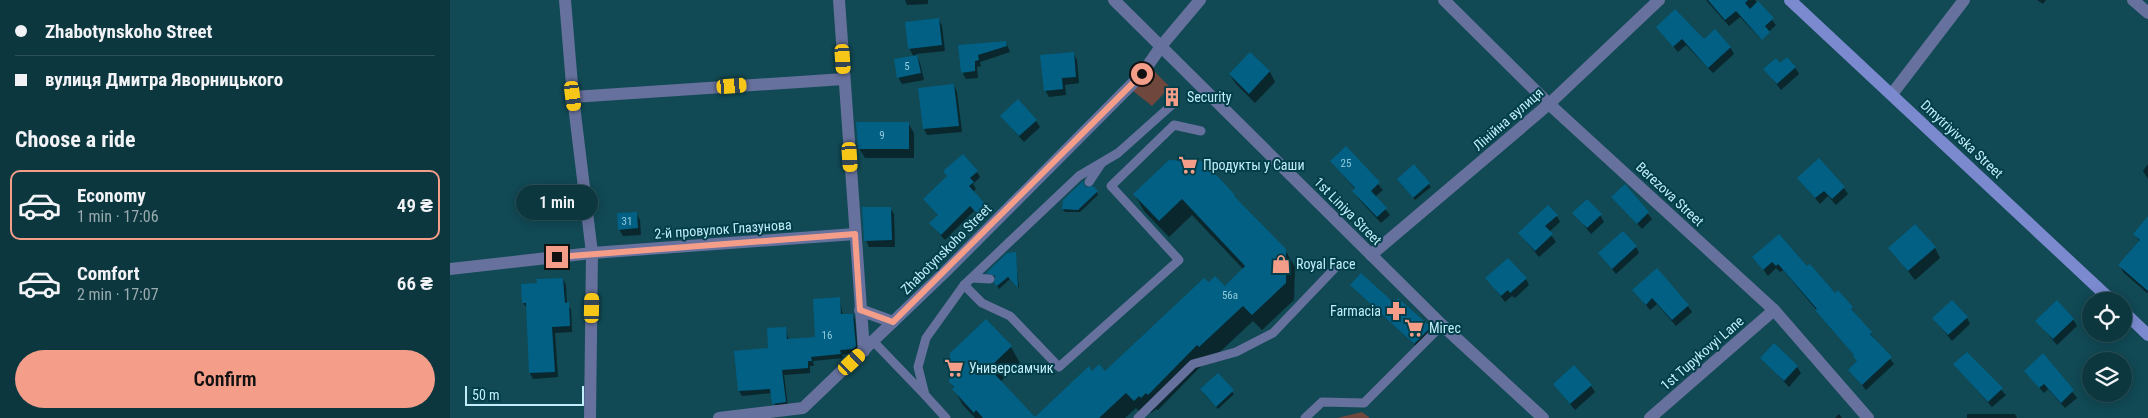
<!DOCTYPE html>
<html lang="en">
<head>
<meta charset="utf-8">
<style>
	body { margin:0; font-family:"Roboto Condensed",sans-serif; background:#1b424a; color:#f1f3f6; height:100vh; display:flex; flex-direction:column; font-size:19px; white-space:nowrap }
	* { box-sizing:border-box; margin:0 }
	p { font-size:16px; color:#9aacb0 }
	.icon { flex:none; width:28px; height:28px; fill:none; stroke:currentColor; stroke-width:2; stroke-linecap:round; stroke-linejoin:round }
	.map { position:relative; flex:1; overflow:hidden }
	.side { display:flex; flex-direction:column; background:#0d373f; width:450px }
	.side>* { flex:none }
	.top-card { display:grid; align-content:center; height:110px; padding:0 15px; background:#0d373f }
	.fabs { position:absolute; left:1632px; top:292px; display:grid; gap:10px }
	.fabs a { display:grid; place-items:center; width:50px; height:50px; border-radius:50%; background:#0d373f; box-shadow:0 2px 12px #0003,0 0 0 1px #2d5159; font-size:25px }
	.scale { position:absolute; left:15px; bottom:12px; width:119px; box-sizing:border-box; padding-left:5px; border:2px solid #c1eef8; border-top:0; font-size:14px; line-height:18px; white-space:nowrap; color:#c1eef8; -webkit-text-stroke:4px #023e49; paint-order:stroke }
	.end { position:absolute; width:22px; height:22px; margin:-11px; border:6px solid #f49e8a; background:#111; box-shadow:0 0 0 2px #111 }
	.from { border-radius:50% }
	.bubble { position:absolute; height:35px; border-radius:18px; background:#0d373f; box-shadow:0 2px 12px #0003,0 0 0 1px #2d5159; font-size:16px; font-weight:600; line-height:35px; text-align:center }
	.car { position:absolute; width:15px; height:30px; margin:-15px -8px; border-radius:6px; box-shadow:0 0 4px 1px #0007; background:linear-gradient(#f5c518 24%,#345 0 40%,#f5c518 0 76%,#345 0 86%,#f5c518 0) }
	.top-card b { display:flex; align-items:center; gap:18px; height:48px; font-size:19px }
	.top-card b+b { border-top:1px solid #2d5159 }
	.top-card i { width:12px; height:12px; background:#f1f3f6 }
	ul { padding:0; list-style:none }
	li { display:flex; align-items:center; gap:15px; height:70px; margin:0 10px 8px; padding:0 5px; border:2px solid transparent; border-radius:10px }
	li div { flex:1 }
	li b { display:block; font-size:19px }
	li em { font-style:normal; font-weight:600 }
	li.selected { border-color:#f49e8a }
	li>.icon { width:45px; height:45px; stroke-width:1.5 }
	h2 { padding:0 15px; font-size:22px; line-height:60px }
	.cta { display:flex; gap:10px; margin-top:auto; padding:10px 15px }
	.cta a { flex:1; height:58px; border-radius:30px; background:#f49e8a; color:#111; font-size:20px; font-weight:600; line-height:58px; text-align:center }
	main { display:flex; flex:1; min-height:0 }
	.map>svg:first-child { display:block }
	.green { fill:#70473d }
	.shadow { fill:#0007 }
	.building { fill:#026085 }
	.lines { fill:none; stroke-linecap:round; stroke-linejoin:round }
	.lane { stroke:#66719d; stroke-width:9 }
	.street { stroke:#66719d; stroke-width:12 }
	.secondary { stroke:#7b8acf; stroke-width:12 }
	.route { stroke:#f49e8a; stroke-width:6 }
	.labels { text-anchor:middle; stroke-width:4; stroke-linejoin:round; paint-order:stroke }
	.number-label { font-size:11px; fill:#91cadb }
	.poi-label { font-size:14px; fill:#c1eef8; stroke:#023e49; text-anchor:start }
	.street-label { font-size:14px; fill:#c1eef8; stroke:#023e49 }
</style>
</head>
<body>
<main>
<section class="side">
<div class="top-card">
<b><i class="from"></i>Zhabotynskoho Street</b>
<b><i></i>вулиця Дмитра Яворницького</b>
</div>
<h2>Choose a ride</h2>
<ul>
<li class="selected"><svg class="icon" aria-label="car" viewBox="0 0 24 24"><path d="M5 17H2v-5l4-1 3-4h7l3 4 3 1v5h-3M9 17h6M6 11h13"/><circle cx="7" cy="17" r="2"/><circle cx="17" cy="17" r="2"/></svg><div><b>Economy</b><p>1 min · 17:06</p></div><em>49 ₴</em></li>
<li><svg class="icon" aria-label="car" viewBox="0 0 24 24"><path d="M5 17H2v-5l4-1 3-4h7l3 4 3 1v5h-3M9 17h6M6 11h13"/><circle cx="7" cy="17" r="2"/><circle cx="17" cy="17" r="2"/></svg><div><b>Comfort</b><p>2 min · 17:07</p></div><em>66 ₴</em></li>
</ul>
<div class="cta"><a>Confirm</a></div>
</section>
<div class="map">
<svg width="1698" height="418" viewBox="0 0 1698 418">
	<rect width="100%" height="100%" fill="#114954"/>
	<g class="green">
		<path d="M704 71 720 87 702 106 683 91Z"/>
		<path d="M912 412 920 418H887Z"/>
	</g>
	<g class="shadow">
		<path d="M455 0H478V4L457 5Z"/>
		<path d="M1256 0H1305L1326 25 1311 39 1290 17 1279 26Z"/>
		<path d="M1587 0H1596L1593 4Z"/>
		<path d="M489 20 492 26 495 51 466 54 470 63 474 80 452 84 448 77 464 57 459 48Z"/>
		<path d="M1207 27 1280 47 1284 54 1263 73 1236 45 1228 52Z"/>
		<path d="M556 42 560 52 530 62 531 66 527 67 528 78 516 79 512 72 509 46Z"/>
		<path d="M623 53 627 60 629 83 615 85 616 95 599 97 595 90Z"/>
		<path d="M800 54 820 72 825 82 805 103 786 84 780 75Z"/>
		<path d="M1345 67 1349 74 1331 90 1315 69Z"/>
		<path d="M504 85 507 92 512 132 477 135 474 129Z"/>
		<path d="M551 116 586 121 590 127 574 142Z"/>
		<path d="M458 123 464 133V158H415L409 148Z"/>
		<path d="M896 148 933 190 925 197 940 215 931 223 908 198 904 191 906 190 881 161Z"/>
		<path d="M1698 164V179L1693 171Z"/>
		<path d="M964 166 981 187 965 200 950 182Z"/>
		<path d="M527 172 530 177 523 184 526 189 523 192 541 214 533 221 524 211 495 240 481 224 489 216 475 199 498 177Z"/>
		<path d="M1348 178 1394 188 1398 194 1386 205 1378 196 1370 204Z"/>
		<path d="M1175 186 1202 219 1192 229 1163 197Z"/>
		<path d="M635 188 647 192 648 195 630 212H615L613 209Z"/>
		<path d="M685 195 784 196 788 203 835 250 845 267 844 300 812 330 803 321 759 362 757 360 708 410 706 409 701 413 699 411 694 416 686 408 675 418H586L642 372 655 373 759 284 775 288 794 270 742 215 719 237 694 211Z"/>
		<path d="M440 208 444 214 445 247H419L416 240Z"/>
		<path d="M186 213 190 220 191 235 173 236 169 229Z"/>
		<path d="M1124 213 1150 215 1154 222 1141 234Z"/>
		<path d="M1107 216 1110 222 1099 232 1106 242 1089 257 1069 233Z"/>
		<path d="M1698 218V292L1697 293 1673 272 1670 265 1690 242 1685 234Z"/>
		<path d="M1186 247 1189 253 1166 274 1150 254Z"/>
		<path d="M1440 248H1485L1490 258 1465 280Z"/>
		<path d="M565 254 569 288 560 279 549 289 546 283V278L538 273Z"/>
		<path d="M1304 257 1357 268 1385 295 1388 292 1444 364 1416 390 1400 370 1408 363 1405 356 1333 270 1330 272 1326 268 1318 276Z"/>
		<path d="M1037 278 1076 279 1079 285 1065 298 1062 296 1055 302Z"/>
		<path d="M113 279 116 285 117 304 121 309 122 332 105 333 108 377 83 379 80 373 77 308 73 303 88 284Z"/>
		<path d="M904 288 944 305 981 331 966 346Z"/>
		<path d="M1184 290 1238 306 1242 312 1226 326 1207 304 1200 310Z"/>
		<path d="M389 298 393 315 402 314 405 319 408 351 392 355 393 358 363 361 364 366H360V373L334 375 338 407 326 408 322 393 292 396 289 391 286 352 320 349 335 328 339 340 366 338Z"/>
		<path d="M1517 318 1520 324 1502 341 1484 319Z"/>
		<path d="M1623 319 1627 326 1607 345 1587 321Z"/>
		<path d="M561 347 570 363 550 382 584 418H525L513 405 500 382Z"/>
		<path d="M1517 354 1556 395 1542 407 1505 365Z"/>
		<path d="M1593 355 1627 398 1615 408 1598 389 1594 393 1576 372Z"/>
		<path d="M1312 358 1347 367 1351 373 1339 387Z"/>
		<path d="M768 375 784 394 768 409 753 393Z"/>
		<path d="M1104 384 1141 386 1145 392 1125 410Z"/>
		<path d="M1389 414 1392 418H1385Z"/>
		<path d="M1517 414H1565L1567 418H1517Z"/>
	</g>
	<g class="building">
		<path d="M1258 0H1298L1295 3 1300 9 1308 1 1324 18 1315 26 1320 32 1312 40 1286 11 1275 20Z"/>
		<path d="M1225 9 1254 39 1265 29 1281 47 1258 68 1232 39 1223 47 1206 27Z"/>
		<path d="M489 18 492 45 458 49 455 22Z"/>
		<path d="M556 41 557 46 528 55 529 60 525 61V71L511 73 508 45Z"/>
		<path d="M624 52 626 77 612 78 613 89 594 91 590 55Z"/>
		<path d="M800 52 820 71 799 94 779 74Z"/>
		<path d="M467 55 471 73 447 78 444 59Z"/>
		<path d="M1337 57 1346 67 1327 84 1313 69 1326 58 1330 63Z"/>
		<path d="M504 84 509 126 473 129 468 88Z"/>
		<path d="M568 99 587 120 569 136 550 116Z"/>
		<path d="M406 122H459V149H408Z"/>
		<path d="M896 146 930 182 921 191 937 208 927 217 902 191 905 188 880 161Z"/>
		<path d="M513 154 528 171 520 178 524 182 519 186 539 208 529 216 520 206 491 235 479 223 488 215 473 199 497 176 493 171Z"/>
		<path d="M1369 158 1395 187 1382 199 1374 191 1365 198 1347 178Z"/>
		<path d="M719 160 753 161 785 195 784 196 836 249V283L802 315 793 306 749 347 747 345 698 395 696 393 691 398 689 396 684 401 676 393 649 418H533L526 410 524 413 502 389 504 387 499 382 500 353 536 319 562 346 539 368 585 417 639 366 642 371 649 364 655 371 754 278 759 282 765 276 775 286 795 266 732 199 709 221 683 194Z"/>
		<path d="M964 164 980 183 963 198 947 179Z"/>
		<path d="M633 181 635 187 643 186 648 191 628 210 612 209 613 200Z"/>
		<path d="M1175 184 1199 212 1187 224 1161 197Z"/>
		<path d="M1137 199 1152 214 1137 228 1122 213Z"/>
		<path d="M1098 205 1108 215 1095 226 1103 234 1085 251 1068 233Z"/>
		<path d="M412 207H441L442 240 414 241Z"/>
		<path d="M187 212 188 228 168 230 167 213Z"/>
		<path d="M1698 216V291L1668 265 1690 240 1683 234Z"/>
		<path d="M1465 224 1486 247 1458 271 1438 248Z"/>
		<path d="M1173 231 1187 246 1162 269 1148 253Z"/>
		<path d="M1329 234 1357 266 1360 264 1385 293 1388 290 1403 307 1401 309 1422 332 1420 334 1442 357 1412 385 1398 370 1407 361 1403 356 1404 355 1365 310 1367 309 1328 264 1326 266 1322 262 1313 270 1302 257Z"/>
		<path d="M566 252 568 288 558 277 547 286 544 283 545 276 536 273 557 253Z"/>
		<path d="M1058 258 1077 278 1060 293 1058 290 1051 296 1035 278Z"/>
		<path d="M1207 268 1239 305 1222 320 1202 298 1196 305 1182 290Z"/>
		<path d="M911 273 944 303 948 298 981 327 964 344 900 285Z"/>
		<path d="M113 278 115 303 119 302 120 326 102 327 105 372 79 373 76 303H72L71 284 87 283 86 279Z"/>
		<path d="M390 297 391 314H403L406 346 403 349 390 350 391 354 361 357 362 361H358V368L332 370 336 402 322 404 320 389 288 391 284 351 318 348 317 328 336 327 337 339 365 337 363 299Z"/>
		<path d="M1502 300 1518 317 1498 335 1482 318Z"/>
		<path d="M1607 300 1624 319 1603 339 1585 321Z"/>
		<path d="M1324 343 1348 366 1334 381 1310 358Z"/>
		<path d="M1517 352 1553 388 1538 402 1503 364Z"/>
		<path d="M1593 353 1624 390 1611 403 1594 384 1589 388 1574 371Z"/>
		<path d="M1124 365 1142 385 1120 404 1103 384Z"/>
		<path d="M768 373 784 390 766 407 750 389Z"/>
	</g>
	<g class="lines">
		<g class="lane">
			<path d="M639 182 651 164"/>
			<path d="M522 278 540 279"/>
			<path d="M514 285 532 303 560 316 609 367 729 260 661 186 724 125 751 131"/>
			<path d="M423 341 475 395"/>
			<path d="M496 418 475 395 468 367 476 338 514 285 629 176 668 153 724 103"/>
			<path d="M688 418 743 364 786 352 823 333 885 268"/>
			<path d="M855 418 872 402 914 403 992 325"/>
		</g>
		<g class="street">
			<path d="M115 0 123 97 142 253 140 418"/>
			<path d="M389 0 414 351"/>
			<path d="M664 0 992 325 1093 418"/>
			<path d="M994 0 1099 104 1324 310 1418 418"/>
			<path d="M1683 0 1698 13"/>
			<path d="M1442 94 1514 0"/>
			<path d="M123 97 394 79"/>
			<path d="M921 255 1099 104 1209 0"/>
			<path d="M0 269 142 253 405 234"/>
			<path d="M410 310 443 322"/>
			<path d="M269 418 353 408 495 272 692 74 712 45 750 0"/>
			<path d="M1200 418 1324 310"/>
		</g>
		<g class="secondary">
			<path d="M1340 0 1662 301"/>
			<path d="M1674 312 1698 335"/>
		</g>
	</g>
	<g class="lines">
		<path class="route" d="M107 257 405 234 410 310 443 322 692 74"/>
	</g>
	<defs>
		<g id="building-bare" transform="scale(1.5)"><path d="M-4-6H4V6H1V3H-1V6H-4ZM-2.5-4.3h1.7v1.8h-1.7ZM.8-4.3h1.7v1.8H.8ZM-2.5-1h1.7V.8h-1.7ZM.8-1h1.7V.8H.8Z" fill="#f49e8a" stroke="#023e49" stroke-width="2.5" paint-order="stroke"/></g>
		<g id="supermarket-bare" transform="scale(1.5)"><path d="M-6-5.5h2.5l.6 2H6L4.5 2H-2.5L-4.4-4H-6ZM-1.5 3.2a1.3 1.3 0 1 0 .1 0ZM3 3.2a1.3 1.3 0 1 0 .1 0Z" fill="#f49e8a" stroke="#023e49" stroke-width="2.5" paint-order="stroke"/></g>
		<g id="shop-bare" transform="scale(1.5)"><path d="M-5-2.5h2.3a2.7 3.5 0 0 1 5.4 0H5L5.5 6h-11ZM-1.5-2.5h3a1.5 2.3 0 0 0-3 0Z" fill="#f49e8a" stroke="#023e49" stroke-width="2.5" paint-order="stroke"/></g>
		<g id="pharmacy-bare" transform="scale(1.5)"><path d="M-2-6h4v4h4v4h-4v4h-4v-4h-4v-4h4Z" fill="#f49e8a" stroke="#023e49" stroke-width="2.5" paint-order="stroke"/></g>
	</defs>
	<g fill-rule="evenodd">
		<use href="#building-bare" x="722" y="97"/>
		<use href="#supermarket-bare" x="738" y="165"/>
		<use href="#shop-bare" x="831" y="264"/>
		<use href="#pharmacy-bare" x="946" y="311"/>
		<use href="#supermarket-bare" x="964" y="328"/>
		<use href="#supermarket-bare" x="504" y="368"/>
	</g>
	<g class="labels">
		<g class="number-label">
			<text x="457" y="70">5</text>
			<text x="432" y="139">9</text>
			<text x="896" y="167">25</text>
			<text x="177" y="225">31</text>
			<text x="780" y="299">56а</text>
			<text x="377" y="339">16</text>
		</g>
		<g class="poi-label">
			<text x="737" y="102">Security</text>
			<text x="753" y="170">Продукты у Саши</text>
			<text x="846" y="269">Royal Face</text>
			<text x="931" y="316" text-anchor="end">Farmacia</text>
			<text x="979" y="333">Мігес</text>
			<text x="519" y="373">Универсамчик</text>
		</g>
		<g class="street-label">
			<text transform="translate(1058 119) rotate(-41)" y="5">Лінійна вулиця</text>
			<text transform="translate(1512 139) rotate(43)" y="5">Dmytriyivska Street</text>
			<text transform="translate(1220 194) rotate(43)" y="5">Berezova Street</text>
			<text transform="translate(898 211) rotate(45)" y="5">1st Liniya Street</text>
			<text transform="translate(273 229) rotate(-4)" y="5">2-й провулок Глазунова</text>
			<text transform="translate(496 249) rotate(-45)" y="5">Zhabotynskoho Street</text>
			<text transform="translate(1252 353) rotate(-41)" y="5">1st Tupykovyi Lane</text>
		</g>
	</g>
</svg>
<div class="fabs">
<a><svg class="icon" aria-label="locate" viewBox="0 0 24 24"><circle cx="12" cy="12" r="6"/><path d="M12 2v4M12 18v4M2 12h4M18 12h4"/></svg></a>
<a><svg class="icon" aria-label="layers" viewBox="0 0 24 24"><path d="M12 4l9 5-9 5-9-5zM3 14l9 5 9-5"/></svg></a>
</div>
<div class="scale">50 m</div>
<i class="end from" style="left:692px;top:74px"></i>
<i class="end" style="left:107px;top:257px"></i>
<div class="bubble" style="left:66px;top:185px;width:82px">1 min</div>
<i class="car" style="left:393px;top:59px;rotate:176deg"></i>
<i class="car" style="left:282px;top:86px;rotate:86deg"></i>
<i class="car" style="left:123px;top:96px;rotate:173deg"></i>
<i class="car" style="left:400px;top:157px;rotate:176deg"></i>
<i class="car" style="left:142px;top:308px;rotate:1deg"></i>
<i class="car" style="left:402px;top:362px;rotate:47deg"></i>
</div>
</main>
</body>
</html>
